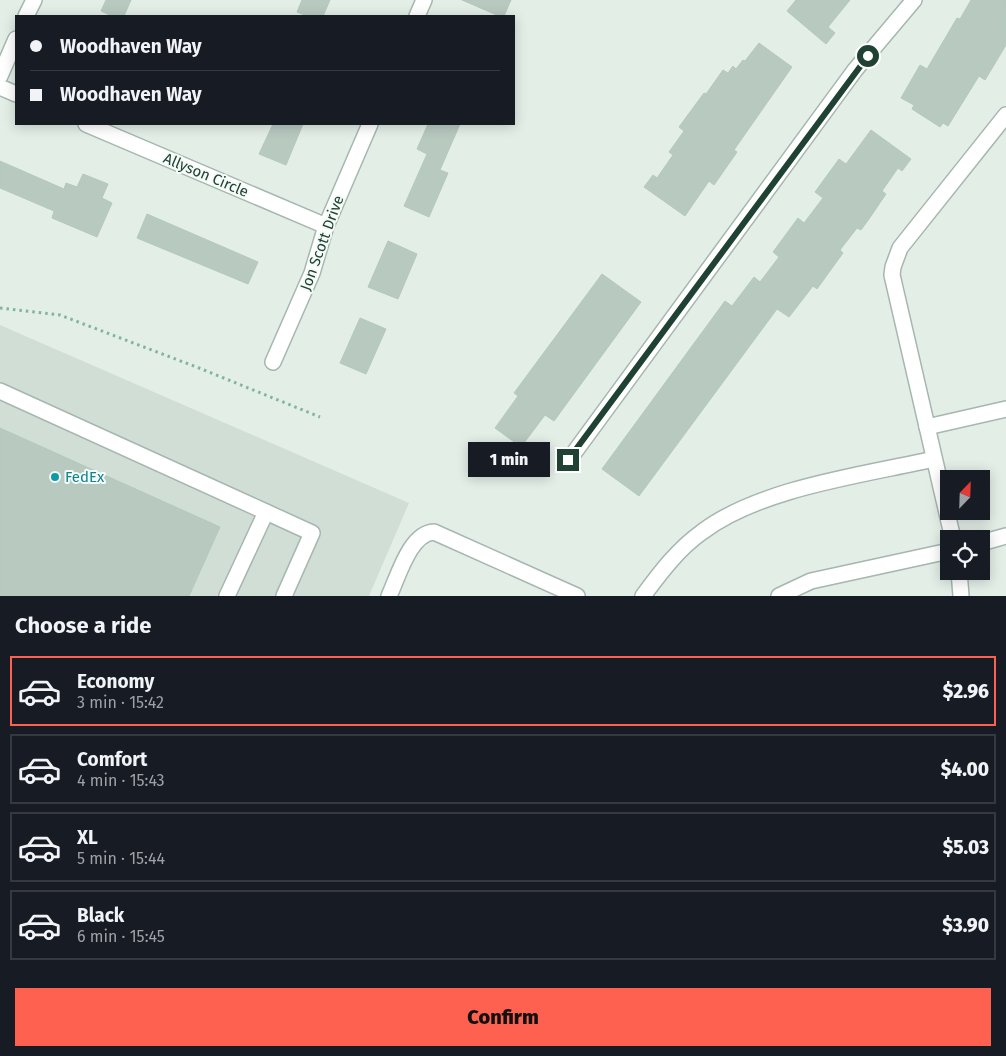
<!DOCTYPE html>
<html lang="en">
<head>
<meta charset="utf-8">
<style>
	body { margin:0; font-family:"Fira Sans",sans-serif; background:#242831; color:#f1f3f6; height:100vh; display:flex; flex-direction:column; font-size:19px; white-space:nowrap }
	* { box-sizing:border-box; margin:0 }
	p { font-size:16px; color:#9ea1a6 }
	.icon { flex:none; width:28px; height:28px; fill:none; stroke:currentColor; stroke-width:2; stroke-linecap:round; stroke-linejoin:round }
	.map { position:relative; height:596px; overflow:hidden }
	.sheet { display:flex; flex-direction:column; background:#171b24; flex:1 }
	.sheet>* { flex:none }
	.top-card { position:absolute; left:15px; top:15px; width:500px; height:110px; border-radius:0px; box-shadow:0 2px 12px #0003; display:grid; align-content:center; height:110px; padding:0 15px; background:#171b24 }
	.needle { width:32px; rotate:23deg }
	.fabs { position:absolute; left:940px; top:470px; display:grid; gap:10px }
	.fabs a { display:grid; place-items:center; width:50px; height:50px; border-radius:0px; background:#171b24; box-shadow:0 2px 12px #0003; font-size:25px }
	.end { position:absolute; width:22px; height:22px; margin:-11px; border:6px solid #204234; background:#fff; box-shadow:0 0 0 2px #fff }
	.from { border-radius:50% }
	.bubble { position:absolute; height:35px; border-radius:0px; background:#171b24; box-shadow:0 2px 12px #0003; font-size:16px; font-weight:800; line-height:35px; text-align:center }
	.top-card b { display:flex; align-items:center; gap:18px; height:48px; font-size:19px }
	.top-card b+b { border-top:1px solid #363941 }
	.top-card i { width:12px; height:12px; background:#f1f3f6 }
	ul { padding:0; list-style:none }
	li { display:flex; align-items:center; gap:15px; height:70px; margin:0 10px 8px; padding:0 5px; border:2px solid #363941; border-radius:0px }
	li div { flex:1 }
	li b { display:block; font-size:19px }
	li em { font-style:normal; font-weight:800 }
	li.on { border-color:#ff6150 }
	li>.icon { width:45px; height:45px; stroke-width:1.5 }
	h2 { padding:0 15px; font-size:22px; line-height:60px }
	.cta { display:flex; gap:10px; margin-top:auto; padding:10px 15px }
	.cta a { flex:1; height:58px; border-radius:0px; background:#ff6150; color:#111; font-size:20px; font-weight:800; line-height:58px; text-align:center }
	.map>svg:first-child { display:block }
	.built { fill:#d1ded6 }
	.building { fill:#b8c9c0; stroke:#b4c9bd }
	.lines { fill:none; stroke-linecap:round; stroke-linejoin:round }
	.minor-casing { stroke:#a5b7ae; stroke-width:18 }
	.path { stroke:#80b59d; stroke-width:3; stroke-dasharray:2.5 4; stroke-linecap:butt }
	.minor { stroke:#fff; stroke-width:15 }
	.route { stroke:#204234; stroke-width:6 }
	.culture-dot { fill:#0f9aa8; stroke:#f4faf6; stroke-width:2 }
	.labels { text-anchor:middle; stroke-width:4; stroke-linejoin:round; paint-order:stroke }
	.street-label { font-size:15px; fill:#204234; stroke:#f4faf6 }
	.culture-label { font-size:15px; fill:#0d838f; stroke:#f4faf6; text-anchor:start }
</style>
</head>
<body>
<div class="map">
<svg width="1006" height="596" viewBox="0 0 1006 596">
	<rect width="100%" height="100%" fill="#e3eee7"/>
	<path class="built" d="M0 325 409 503 369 596H0Z"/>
	<g class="building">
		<path d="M106 0H131L124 16H112L101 11Z"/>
		<path d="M302 0H330L323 16H307L297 12Z"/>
		<path d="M462 0H511L504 16H499Z"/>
		<path d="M796 0H850L828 27 835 33 826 44 787 11Z"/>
		<path d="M971 0H1006V45L985 80 979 76 948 126 943 123 940 127 912 109 914 105 901 98 920 65 927 69 957 18 960 19Z"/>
		<path d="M759 43 792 67 734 150 737 152 714 185 709 181 685 216 644 187 653 175 657 178 673 155 669 152 684 131 679 127 704 93 706 94 723 70 728 73 733 66 736 69 743 60 745 61Z"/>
		<path d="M273 124H303L286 165 259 154Z"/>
		<path d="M428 124H460L440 170 448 173 429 217 404 206 427 154 417 149Z"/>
		<path d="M871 130 911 159 902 171 898 168 882 191 886 194 869 219 861 230 857 228 840 250 843 253 817 289 813 286 789 317 777 309 639 496 602 469 725 301 732 306 754 277 760 282 779 257 773 252 798 218 804 223 823 198 815 192 839 159 846 164Z"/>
		<path d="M0 161 64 189 66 183 77 187 83 174 108 184 102 198 112 203 97 237 52 218 54 211 0 188Z"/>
		<path d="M147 214 258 262 248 284 137 238Z"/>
		<path d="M388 241 417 254 398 299 368 287Z"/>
		<path d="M602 274 641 302 554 421 545 415 521 447 495 428 518 396 514 393Z"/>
		<path d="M360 318 386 329 366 374 340 363Z"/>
		<path d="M0 428 220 527 189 596H0Z"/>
	</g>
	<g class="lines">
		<g class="minor-casing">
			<g id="minor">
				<path d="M26 16 34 0"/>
				<path d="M417 16 424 0"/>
				<path d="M0 76 16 39"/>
				<path d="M0 87 16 94"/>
				<path d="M86 124 326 226"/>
				<path d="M273 362 312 273 326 226 370 124"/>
				<path d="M0 391 266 512"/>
				<path d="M927 427 1006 409"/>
				<path d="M568 461 855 70 914 0"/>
				<path d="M953 539 892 275 893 267 900 248 1006 115"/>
				<path d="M981 543 1006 536"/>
				<path d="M959 571 961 596"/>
				<path d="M227 596 266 512 312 533 284 596"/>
				<path d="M389 596C398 577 410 533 434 532L577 596"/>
				<path d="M643 596C660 573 678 549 702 532 760 488 863 475 934 459"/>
				<path d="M779 596 811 581 949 551"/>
			</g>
		</g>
		<path class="path" d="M0 308 60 315 199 368 320 417"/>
		<use href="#minor" class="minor"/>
	</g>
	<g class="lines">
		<path class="route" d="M568 460 868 56"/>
	</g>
	<circle class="culture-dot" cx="55" cy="477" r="5"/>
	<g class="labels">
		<g class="street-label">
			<text transform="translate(206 175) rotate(23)" y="5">Allyson Circle</text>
			<text transform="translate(322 243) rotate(-70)" y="5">Jon Scott Drive</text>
		</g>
		<g class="culture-label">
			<text x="65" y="482">FedEx</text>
		</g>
	</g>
</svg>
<div class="fabs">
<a><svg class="needle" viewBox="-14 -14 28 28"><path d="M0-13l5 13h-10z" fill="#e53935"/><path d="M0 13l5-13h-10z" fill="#9ea1a6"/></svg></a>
<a><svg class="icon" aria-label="locate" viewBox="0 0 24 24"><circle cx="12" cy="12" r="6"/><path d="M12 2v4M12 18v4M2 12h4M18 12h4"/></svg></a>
</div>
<i class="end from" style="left:868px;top:56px"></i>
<i class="end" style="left:568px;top:460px"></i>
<div class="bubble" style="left:468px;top:442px;width:82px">1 min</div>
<div class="top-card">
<b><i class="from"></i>Woodhaven Way</b>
<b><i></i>Woodhaven Way</b>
</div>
</div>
<section class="sheet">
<h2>Choose a ride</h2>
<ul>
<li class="on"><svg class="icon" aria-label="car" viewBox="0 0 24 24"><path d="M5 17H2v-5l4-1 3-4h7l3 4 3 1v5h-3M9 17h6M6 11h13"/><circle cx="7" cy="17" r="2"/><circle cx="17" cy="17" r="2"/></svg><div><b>Economy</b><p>3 min · 15:42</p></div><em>$2.96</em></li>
<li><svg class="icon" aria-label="car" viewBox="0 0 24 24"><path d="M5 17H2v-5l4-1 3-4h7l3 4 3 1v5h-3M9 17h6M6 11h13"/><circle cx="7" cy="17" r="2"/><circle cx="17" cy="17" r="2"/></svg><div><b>Comfort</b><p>4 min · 15:43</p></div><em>$4.00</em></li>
<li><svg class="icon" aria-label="car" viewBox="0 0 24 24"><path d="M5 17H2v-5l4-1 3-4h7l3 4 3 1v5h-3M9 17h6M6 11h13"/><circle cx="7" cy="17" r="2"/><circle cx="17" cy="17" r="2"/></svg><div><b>XL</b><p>5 min · 15:44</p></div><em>$5.03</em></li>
<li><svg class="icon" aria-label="car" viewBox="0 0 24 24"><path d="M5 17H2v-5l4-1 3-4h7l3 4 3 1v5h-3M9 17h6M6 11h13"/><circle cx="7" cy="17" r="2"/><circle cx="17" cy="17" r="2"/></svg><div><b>Black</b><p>6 min · 15:45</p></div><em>$3.90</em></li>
</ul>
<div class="cta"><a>Confirm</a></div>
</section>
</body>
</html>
